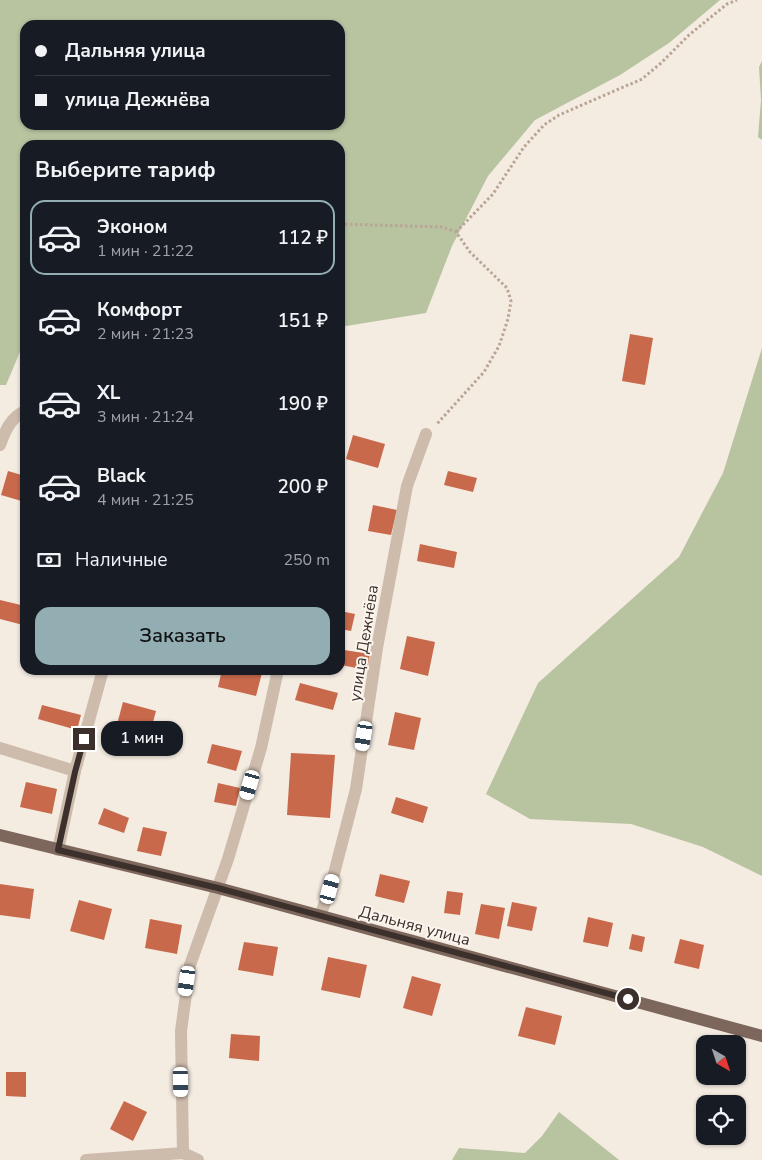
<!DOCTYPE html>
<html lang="ru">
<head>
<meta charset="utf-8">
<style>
	body { margin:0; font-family:"Nunito Sans",sans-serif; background:#20242c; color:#f1f3f6; height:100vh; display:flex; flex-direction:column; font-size:19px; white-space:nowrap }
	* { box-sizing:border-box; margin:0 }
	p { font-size:16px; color:#9ea1a6 }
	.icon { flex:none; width:28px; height:28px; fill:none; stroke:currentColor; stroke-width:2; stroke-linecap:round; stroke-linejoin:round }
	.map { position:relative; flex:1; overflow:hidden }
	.side { position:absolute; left:20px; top:140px; width:325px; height:535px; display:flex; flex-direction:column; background:#171b24; border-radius:15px; box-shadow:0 1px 4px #0004 }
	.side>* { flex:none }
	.hud { position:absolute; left:20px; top:20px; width:325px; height:110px; border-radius:15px; box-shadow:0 1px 4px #0004; display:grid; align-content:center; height:110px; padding:0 15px; background:#171b24 }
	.needle { width:32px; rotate:141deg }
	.fabs { position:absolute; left:696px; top:1035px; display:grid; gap:10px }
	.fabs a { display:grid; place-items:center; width:50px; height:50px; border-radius:10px; background:#171b24; box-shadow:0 1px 4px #0004; font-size:25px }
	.end { position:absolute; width:22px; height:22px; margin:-11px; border:6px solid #3b302b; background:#fff; box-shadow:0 0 0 2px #fff }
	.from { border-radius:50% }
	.bubble { position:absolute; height:35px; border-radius:15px; background:#171b24; box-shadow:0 1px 4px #0004; font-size:16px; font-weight:600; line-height:35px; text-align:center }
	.car { position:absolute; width:15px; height:30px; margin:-15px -8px; border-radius:6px; box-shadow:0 0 4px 1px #0007; background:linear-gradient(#fff 24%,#345 0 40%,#fff 0 76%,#345 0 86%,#fff 0) }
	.hud b { display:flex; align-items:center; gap:18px; height:48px; font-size:19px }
	.hud b+b { border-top:1px solid #363941 }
	.hud i { width:12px; height:12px; background:#f1f3f6 }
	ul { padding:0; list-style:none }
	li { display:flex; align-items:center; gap:15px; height:75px; margin:0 10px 8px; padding:0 5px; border:2px solid transparent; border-radius:15px }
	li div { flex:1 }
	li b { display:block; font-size:19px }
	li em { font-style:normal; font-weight:600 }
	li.on { border-color:#92aeb2 }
	li>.icon { width:45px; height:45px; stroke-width:1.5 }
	h2 { padding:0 15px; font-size:22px; line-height:60px }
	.pay { display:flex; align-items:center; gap:12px; height:55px; padding:0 15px; font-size:19px }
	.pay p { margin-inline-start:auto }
	.primary-button { display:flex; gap:10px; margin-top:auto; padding:10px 15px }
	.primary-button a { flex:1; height:58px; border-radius:15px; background:#92aeb2; color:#111; font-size:20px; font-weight:600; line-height:58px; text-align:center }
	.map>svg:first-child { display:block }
	.green { fill:#b8c4a0; fill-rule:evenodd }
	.building { fill:#c8694b }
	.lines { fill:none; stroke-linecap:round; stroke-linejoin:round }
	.path { stroke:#b9a596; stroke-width:3; stroke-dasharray:2.5 2.5; stroke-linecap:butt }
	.minor { stroke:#cdbbac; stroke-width:12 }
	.primary { stroke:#7d675c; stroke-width:12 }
	.route { stroke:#3b302b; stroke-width:6 }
	.labels { text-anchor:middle; stroke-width:4; stroke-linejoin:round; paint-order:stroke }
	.street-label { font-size:16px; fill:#3b302b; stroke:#fbf5ee }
</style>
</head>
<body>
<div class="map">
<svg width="762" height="1160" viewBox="0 0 762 1160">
	<rect width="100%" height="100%" fill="#f4ebe1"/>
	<g class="green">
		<path d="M0 0H720L669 43 620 75 535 120 488 176 452 246 426 313 340 327V145H25V340L6 385H0ZM25 25H340V125H25Z"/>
		<path d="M762 61V140L758 137 761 100 759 67Z"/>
		<path d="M762 348V876L703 847 631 824 530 819 486 794 538 683 679 557 723 473Z"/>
		<path d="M559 1112 619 1160H452L459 1148 525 1153 542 1136Z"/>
	</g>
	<g class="building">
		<path d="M630 334 653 338 645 385 622 381Z"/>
		<path d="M353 435 385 444 378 468 346 459Z"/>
		<path d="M8 471 25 476V502L1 495Z"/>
		<path d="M448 471 477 478 473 492 444 485Z"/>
		<path d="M373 505 397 510 391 535 368 531Z"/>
		<path d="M420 544 457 552 454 568 417 561Z"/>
		<path d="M0 600 25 606 23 625 0 619Z"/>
		<path d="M340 611 355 614 351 631 340 629Z"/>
		<path d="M407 636 435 642 428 676 400 669Z"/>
		<path d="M344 650 370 654 367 670 341 665Z"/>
		<path d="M222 670H248L262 673 256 696 218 687Z"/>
		<path d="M300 683 338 693 333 710 295 700Z"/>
		<path d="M123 702 156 711 149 737 116 728Z"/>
		<path d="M42 705 81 715 77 730 38 719Z"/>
		<path d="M395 712 421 718 414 750 388 745Z"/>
		<path d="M212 744 242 751 236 771 207 763Z"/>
		<path d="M291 753 335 755 330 818 287 815Z"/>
		<path d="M26 782 57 789 52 814 20 807Z"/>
		<path d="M218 783 240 788 236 806 214 802Z"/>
		<path d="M396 797 428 807 423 823 391 813Z"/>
		<path d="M104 808 129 818 124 833 98 824Z"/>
		<path d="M143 827 167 832 161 856 137 851Z"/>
		<path d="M380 874 410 881 404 903 375 896Z"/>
		<path d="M0 884 34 889 30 919 0 915Z"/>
		<path d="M447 891 463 893 460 915 444 913Z"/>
		<path d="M79 900 112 909 104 940 70 931Z"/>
		<path d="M512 902 537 907 532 931 507 926Z"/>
		<path d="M481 904 505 908 499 939 475 934Z"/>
		<path d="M588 917 613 923 608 947 583 942Z"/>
		<path d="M150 919 182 925 177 954 145 948Z"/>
		<path d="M632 934 645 937 642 952 629 949Z"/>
		<path d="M680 939 704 945 699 969 674 963Z"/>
		<path d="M244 942 278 947 273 976 238 970Z"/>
		<path d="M328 957 367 965 360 998 321 990Z"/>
		<path d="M412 976 441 984 432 1016 403 1008Z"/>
		<path d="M526 1007 562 1016 555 1045 518 1036Z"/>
		<path d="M231 1034 260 1036 259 1061 229 1058Z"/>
		<path d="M6 1072H26V1097L6 1096Z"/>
		<path d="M124 1101 147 1112 133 1141 110 1129Z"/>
	</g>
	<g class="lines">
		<g class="path">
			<path d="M340 224 442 227 456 232 470 252 507 288 511 301 508 319 499 346 484 372 436 425"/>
			<path d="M456 232 493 194 524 147 544 125 559 115 642 79 661 63 689 35 727 4 737 0"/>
		</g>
		<g class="minor">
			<path d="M0 445C5 431 11 417 25 411"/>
			<path d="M0 748 75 771"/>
			<path d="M58 850 75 771 103 670"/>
			<path d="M320 916 330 889 356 789 377 648 407 486 426 434"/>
			<path d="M183 1153 181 1031 190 965 228 859 261 748 278 670"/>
			<path d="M86 1160 183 1153 198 1160"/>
		</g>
		<path class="primary" d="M0 835 218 888 762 1036"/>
	</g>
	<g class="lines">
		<path class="route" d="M84 739 75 772 58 850 218 888 628 999"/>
	</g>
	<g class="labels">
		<g class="street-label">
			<text transform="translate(363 643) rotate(-81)" y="6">улица Дежнёва</text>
			<text transform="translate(415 925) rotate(15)" y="6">Дальняя улица</text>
		</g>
	</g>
</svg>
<div class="fabs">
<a><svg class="needle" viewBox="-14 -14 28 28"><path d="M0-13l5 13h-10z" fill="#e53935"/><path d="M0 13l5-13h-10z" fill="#9ea1a6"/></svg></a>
<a><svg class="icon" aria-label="locate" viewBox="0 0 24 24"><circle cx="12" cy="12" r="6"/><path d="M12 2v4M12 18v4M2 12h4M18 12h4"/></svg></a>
</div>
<i class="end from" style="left:628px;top:999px"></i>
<i class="end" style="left:84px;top:739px"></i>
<div class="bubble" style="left:101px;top:721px;width:82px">1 мин</div>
<i class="car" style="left:364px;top:736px;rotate:189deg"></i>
<i class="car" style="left:250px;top:785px;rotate:196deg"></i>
<i class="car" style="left:330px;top:889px;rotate:15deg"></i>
<i class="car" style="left:187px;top:981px;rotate:188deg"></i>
<i class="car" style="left:181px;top:1082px;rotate:179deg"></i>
<div class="hud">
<b><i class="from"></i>Дальняя улица</b>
<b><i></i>улица Дежнёва</b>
</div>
<section class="side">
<h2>Выберите тариф</h2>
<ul>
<li class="on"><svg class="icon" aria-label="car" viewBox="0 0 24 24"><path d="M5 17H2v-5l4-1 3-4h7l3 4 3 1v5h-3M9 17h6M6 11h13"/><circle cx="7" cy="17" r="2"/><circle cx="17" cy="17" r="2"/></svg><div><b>Эконом</b><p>1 мин · 21:22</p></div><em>112 ₽</em></li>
<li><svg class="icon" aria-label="car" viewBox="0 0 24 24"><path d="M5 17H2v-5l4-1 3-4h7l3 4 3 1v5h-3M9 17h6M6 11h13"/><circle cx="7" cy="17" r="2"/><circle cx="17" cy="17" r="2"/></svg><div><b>Комфорт</b><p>2 мин · 21:23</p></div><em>151 ₽</em></li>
<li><svg class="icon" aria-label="car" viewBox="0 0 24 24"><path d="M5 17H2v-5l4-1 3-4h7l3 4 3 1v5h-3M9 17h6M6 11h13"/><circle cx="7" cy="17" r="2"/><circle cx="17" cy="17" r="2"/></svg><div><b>XL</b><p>3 мин · 21:24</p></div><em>190 ₽</em></li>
<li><svg class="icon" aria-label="car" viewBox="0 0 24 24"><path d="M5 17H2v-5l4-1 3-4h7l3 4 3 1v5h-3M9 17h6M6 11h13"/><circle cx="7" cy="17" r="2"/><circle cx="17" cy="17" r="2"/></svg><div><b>Black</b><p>4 мин · 21:25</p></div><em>200 ₽</em></li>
</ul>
<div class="pay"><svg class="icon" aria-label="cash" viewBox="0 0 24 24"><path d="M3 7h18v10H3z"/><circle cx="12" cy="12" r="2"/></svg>Наличные<p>250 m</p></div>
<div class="primary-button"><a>Заказать</a></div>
</section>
</div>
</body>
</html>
